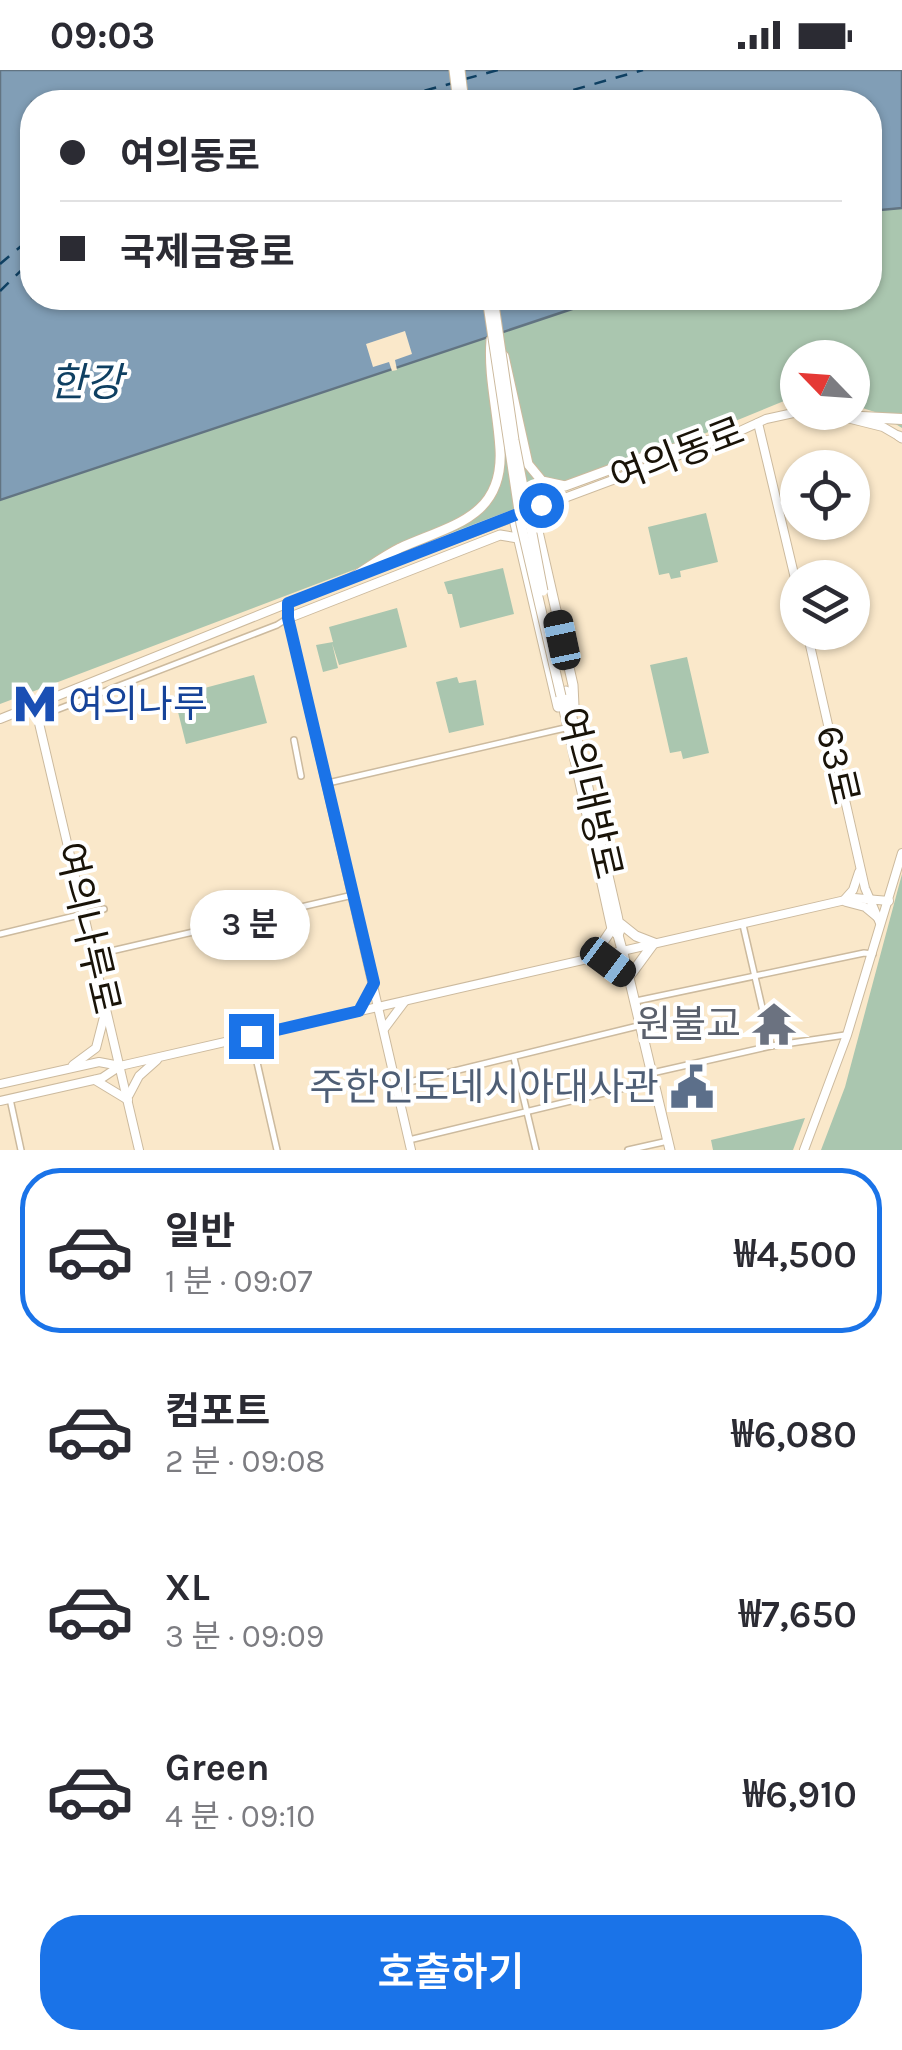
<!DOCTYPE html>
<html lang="ko">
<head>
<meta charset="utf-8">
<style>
	body { margin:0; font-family:Karla,"Noto Sans KR",sans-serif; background:#f7f7f7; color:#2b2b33; height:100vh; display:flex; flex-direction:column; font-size:38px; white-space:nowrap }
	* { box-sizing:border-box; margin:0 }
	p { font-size:32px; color:#7c7c81 }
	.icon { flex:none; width:55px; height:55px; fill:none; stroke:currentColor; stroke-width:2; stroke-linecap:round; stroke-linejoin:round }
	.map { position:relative; height:1080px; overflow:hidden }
	.details { display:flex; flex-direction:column; background:#fff; flex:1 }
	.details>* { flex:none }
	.banner { position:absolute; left:20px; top:20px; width:862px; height:220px; border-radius:40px; box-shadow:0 2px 8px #0004; display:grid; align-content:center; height:220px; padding:0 40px; background:#fff }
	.needle { width:65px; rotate:295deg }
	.tools { position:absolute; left:780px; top:270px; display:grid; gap:20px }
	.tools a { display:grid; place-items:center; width:90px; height:90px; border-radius:50%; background:#fff; box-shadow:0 2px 8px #0004; font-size:50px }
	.end { position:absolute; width:45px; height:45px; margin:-22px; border:12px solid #1a73e8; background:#fff; box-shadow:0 0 0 5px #fff }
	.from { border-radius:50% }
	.bubble { position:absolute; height:70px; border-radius:35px; background:#fff; box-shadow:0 2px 8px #0004; font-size:32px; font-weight:600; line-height:70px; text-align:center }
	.car { position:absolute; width:30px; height:60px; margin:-30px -15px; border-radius:12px; box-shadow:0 0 8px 2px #0007; background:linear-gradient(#222 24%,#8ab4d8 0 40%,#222 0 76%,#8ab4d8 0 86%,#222 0) }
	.banner b { display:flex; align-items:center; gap:35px; height:95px; font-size:38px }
	.banner b+b { border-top:2px solid #e1e1e2 }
	.banner i { width:25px; height:25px; background:#2b2b33 }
	ul { padding:18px 0 0; list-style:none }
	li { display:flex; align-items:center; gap:30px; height:165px; margin:0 20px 15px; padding:0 20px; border:5px solid transparent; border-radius:40px }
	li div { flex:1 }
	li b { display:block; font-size:38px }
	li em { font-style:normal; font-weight:600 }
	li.active { border-color:#1a73e8 }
	li>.icon { width:90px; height:90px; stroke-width:1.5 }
	.action { display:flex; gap:20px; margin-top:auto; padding:20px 40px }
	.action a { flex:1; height:115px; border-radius:40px; background:#1a73e8; color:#fff; font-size:40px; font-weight:600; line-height:115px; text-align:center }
	.status { display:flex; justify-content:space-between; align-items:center; height:70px; padding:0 50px; background:#fff; direction:ltr }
	.status svg { height:28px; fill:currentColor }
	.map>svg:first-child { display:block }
	.green { fill:#aac6af }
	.water { fill:#819eb6; stroke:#627482; stroke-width:2.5 }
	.pier { fill:#fae8ca }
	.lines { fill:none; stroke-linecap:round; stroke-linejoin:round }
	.ferry { stroke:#0f4062; stroke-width:2.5; stroke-dasharray:12 10; stroke-linecap:butt }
	.street-casing { stroke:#ccba9e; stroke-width:8 }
	.secondary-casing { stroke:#ccba9e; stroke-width:10 }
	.primary-casing { stroke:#ccba9e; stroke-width:11 }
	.highway-casing { stroke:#ccba9e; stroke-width:12 }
	.street { stroke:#fff; stroke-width:5 }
	.secondary { stroke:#fff; stroke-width:8 }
	.primary { stroke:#fff; stroke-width:9 }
	.highway { stroke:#fff; stroke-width:10 }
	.primary-bridge-casing { stroke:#ccba9e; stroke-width:11; stroke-linecap:butt }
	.primary-bridge { stroke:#fff; stroke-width:9 }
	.route { stroke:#1a73e8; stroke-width:12 }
	.labels { text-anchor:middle; stroke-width:8; stroke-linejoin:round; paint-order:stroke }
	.street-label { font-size:38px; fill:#191308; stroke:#fff }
	.transit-label { font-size:38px; fill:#164399; stroke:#fff; text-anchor:start }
	.worship-label { font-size:38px; fill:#5b616d; stroke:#fff; text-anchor:end }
	.service-label { font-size:38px; fill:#4e5e75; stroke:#fff; text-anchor:end }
	.water-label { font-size:40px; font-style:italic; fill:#0f4062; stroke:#fff }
</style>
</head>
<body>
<div class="status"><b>09:03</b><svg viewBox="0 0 49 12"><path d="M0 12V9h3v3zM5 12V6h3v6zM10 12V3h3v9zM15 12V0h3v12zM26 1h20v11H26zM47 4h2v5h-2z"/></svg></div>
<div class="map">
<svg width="902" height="1080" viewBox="0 0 902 1080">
	<rect width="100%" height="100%" fill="#fae8ca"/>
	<g class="green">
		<path d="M902 138V358L878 343 853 335 852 288H798L797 331H784L601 406 0 634V430L605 228H870V141Z"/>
		<path d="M706 443 718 492 680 501 681 507 671 509 669 503 659 505 648 457Z"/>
		<path d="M503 498 514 544 460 558 452 524H448L444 512Z"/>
		<path d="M397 538 407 577 339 595 332 573 338 598 323 602 316 575 333 572 329 557Z"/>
		<path d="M687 587 709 683 683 689 681 681 670 683 650 595Z"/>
		<path d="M254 605 267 653 186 674 174 626Z"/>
		<path d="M457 607 459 613 476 610 484 655 449 663 436 612Z"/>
		<path d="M902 804V1080H821L845 1017Z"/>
		<path d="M805 1048 793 1080H713L711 1070Z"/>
	</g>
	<path class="water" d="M0 0H902V138L870 141V32H32V228H605L0 430Z"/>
	<path class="pier" d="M405 261 412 284 395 290 397 300 392 301 389 292 373 297 366 274Z"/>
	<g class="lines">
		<g class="ferry">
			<path d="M465 9 498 0"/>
			<path d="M382 32 453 13"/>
			<path d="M531 32 643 0"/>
			<path d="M0 194 32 167"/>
			<path d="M0 221 32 190"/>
		</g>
		<g class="street-casing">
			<g id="street">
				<path d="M38 647 277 555 288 548"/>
				<path d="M294 670 301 706"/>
				<path d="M328 713 565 658"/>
				<path d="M743 855 771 976"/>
				<path d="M0 864 104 839"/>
				<path d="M94 885 353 825"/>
				<path d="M636 931 864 883 873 884"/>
				<path d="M251 966 277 1080"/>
				<path d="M514 988 536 1080"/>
				<path d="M652 1003 771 976 845 965"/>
				<path d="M397 1015 638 956"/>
				<path d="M10 1029 21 1080"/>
				<path d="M409 1070 654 1011"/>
				<path d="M628 1080 668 1071"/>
			</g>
		</g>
		<g class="secondary-casing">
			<g id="secondary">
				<path d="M823 342 883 357 902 368"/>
				<path d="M758 353 798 521"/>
				<path d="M727 367 766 349 798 342"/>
				<path d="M288 533V548L411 1080"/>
				<path d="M807 562 865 818 880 853"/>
				<path d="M35 636 139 1080"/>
				<path d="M0 649 353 507 709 374"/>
				<path d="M845 829 853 820 859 802"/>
				<path d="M846 832 865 837 877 847"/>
				<path d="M359 941 373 917"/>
				<path d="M384 959 405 931"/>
				<path d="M73 995 96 978 105 943"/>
				<path d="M95 1010 128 1030"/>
				<path d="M0 1014 99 992 120 996 854 828 889 831"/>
				<path d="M129 1025 139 1006 157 990"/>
				<path d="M0 1031 102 1008 120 996"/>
				<path d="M804 1080 847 965 902 783"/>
			</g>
		</g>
		<g class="primary-casing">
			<g id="primary">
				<path d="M454 0 458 32"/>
				<path d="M460 0 464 32"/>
				<path d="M504 286 528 394 542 411 565 416 655 383 731 365"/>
				<path d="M899 366 902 368"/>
				<path d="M528 443 537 457 573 615 574 636"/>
				<path d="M513 445 558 637"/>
				<path d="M353 507C369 497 384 486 400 478 451 455 504 448 500 379 498 342 488 306 491 270"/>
				<path d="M288 548 500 465 518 468"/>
				<path d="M566 621 617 845 620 860 618 865"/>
				<path d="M561 626 612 859 618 865 625 891 670 1080"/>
				<path d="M612 859 593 887 608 892 629 907 654 873 636 866 621 854"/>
			</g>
		</g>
		<g class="highway-casing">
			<path id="highway" d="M842 346 902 349"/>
		</g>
		<use href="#street" class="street"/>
		<use href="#secondary" class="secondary"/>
		<use href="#primary" class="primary"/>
		<use href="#highway" class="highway"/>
		<g class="primary-bridge-casing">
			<g id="primary-bridge">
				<path d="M487 228 521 454 561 626"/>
				<path d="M493 228 514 370 543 521"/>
			</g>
		</g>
		<use href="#primary-bridge" class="primary-bridge"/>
	</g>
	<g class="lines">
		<path class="route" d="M251 966 359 941 374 913 288 548V533L541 435"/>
	</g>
	<defs>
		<g id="metro-bare" transform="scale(3.45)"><path d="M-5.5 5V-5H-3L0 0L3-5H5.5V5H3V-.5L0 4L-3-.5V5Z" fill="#1a4fb4" stroke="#fff" stroke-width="2.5" paint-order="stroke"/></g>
		<g id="temple-bare" transform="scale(3.45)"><path d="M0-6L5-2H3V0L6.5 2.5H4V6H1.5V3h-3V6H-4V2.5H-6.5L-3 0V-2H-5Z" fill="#6b7280" stroke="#fff" stroke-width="2.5" paint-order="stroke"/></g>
		<g id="civic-bare" transform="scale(3.45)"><path d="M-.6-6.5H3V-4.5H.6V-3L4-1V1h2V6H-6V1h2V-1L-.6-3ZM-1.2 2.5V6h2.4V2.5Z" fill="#5c6f8a" stroke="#fff" stroke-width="2.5" paint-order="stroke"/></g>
	</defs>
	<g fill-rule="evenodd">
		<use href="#metro-bare" x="35" y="634"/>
		<use href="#temple-bare" x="774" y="954"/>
		<use href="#civic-bare" x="692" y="1017"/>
	</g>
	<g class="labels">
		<g class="street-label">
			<text transform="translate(677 384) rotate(-21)" y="13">여의동로</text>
			<text transform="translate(838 695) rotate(77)" y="13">63로</text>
			<text transform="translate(590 723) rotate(77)" y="13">여의대방로</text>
			<text transform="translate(88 858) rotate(77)" y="13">여의나루로</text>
		</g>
		<g class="transit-label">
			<text x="68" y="647">여의나루</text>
		</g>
		<g class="worship-label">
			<text x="741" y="967">원불교</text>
		</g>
		<g class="service-label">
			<text x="659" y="1030">주한인도네시아대사관</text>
		</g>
		<g class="water-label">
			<text x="86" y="326">한강</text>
		</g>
	</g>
</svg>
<div class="tools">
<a><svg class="needle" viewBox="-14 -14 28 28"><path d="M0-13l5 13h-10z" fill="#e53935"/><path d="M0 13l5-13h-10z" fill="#7c7c81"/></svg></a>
<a><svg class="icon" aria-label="locate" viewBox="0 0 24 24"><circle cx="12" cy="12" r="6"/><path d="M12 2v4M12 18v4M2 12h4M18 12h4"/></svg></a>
<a><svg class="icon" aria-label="layers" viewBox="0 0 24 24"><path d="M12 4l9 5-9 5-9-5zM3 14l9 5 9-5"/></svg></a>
</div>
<i class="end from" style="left:541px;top:435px"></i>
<i class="end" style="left:251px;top:966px"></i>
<div class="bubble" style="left:190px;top:820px;width:120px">3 분</div>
<i class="car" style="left:562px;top:570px;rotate:348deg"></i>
<i class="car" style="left:608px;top:892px;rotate:127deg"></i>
<div class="banner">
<b><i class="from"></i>여의동로</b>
<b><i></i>국제금융로</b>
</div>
</div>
<section class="details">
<ul>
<li class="active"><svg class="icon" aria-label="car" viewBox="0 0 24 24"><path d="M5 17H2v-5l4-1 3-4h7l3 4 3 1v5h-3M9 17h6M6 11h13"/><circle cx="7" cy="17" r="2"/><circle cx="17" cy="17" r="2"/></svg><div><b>일반</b><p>1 분 · 09:07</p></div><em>₩4,500</em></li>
<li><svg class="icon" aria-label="car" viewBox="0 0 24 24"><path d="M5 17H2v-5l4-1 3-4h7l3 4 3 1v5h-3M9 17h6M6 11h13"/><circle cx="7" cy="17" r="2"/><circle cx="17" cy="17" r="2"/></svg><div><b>컴포트</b><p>2 분 · 09:08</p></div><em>₩6,080</em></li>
<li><svg class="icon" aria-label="car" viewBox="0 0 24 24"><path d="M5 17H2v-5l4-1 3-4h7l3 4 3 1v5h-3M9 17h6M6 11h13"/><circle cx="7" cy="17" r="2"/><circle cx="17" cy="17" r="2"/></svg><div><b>XL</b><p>3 분 · 09:09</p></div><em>₩7,650</em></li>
<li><svg class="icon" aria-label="car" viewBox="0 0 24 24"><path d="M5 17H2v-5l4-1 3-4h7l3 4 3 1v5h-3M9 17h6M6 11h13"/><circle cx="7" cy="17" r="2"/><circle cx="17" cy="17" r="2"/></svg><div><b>Green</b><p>4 분 · 09:10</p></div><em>₩6,910</em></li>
</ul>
<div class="action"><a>호출하기</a></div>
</section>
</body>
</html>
